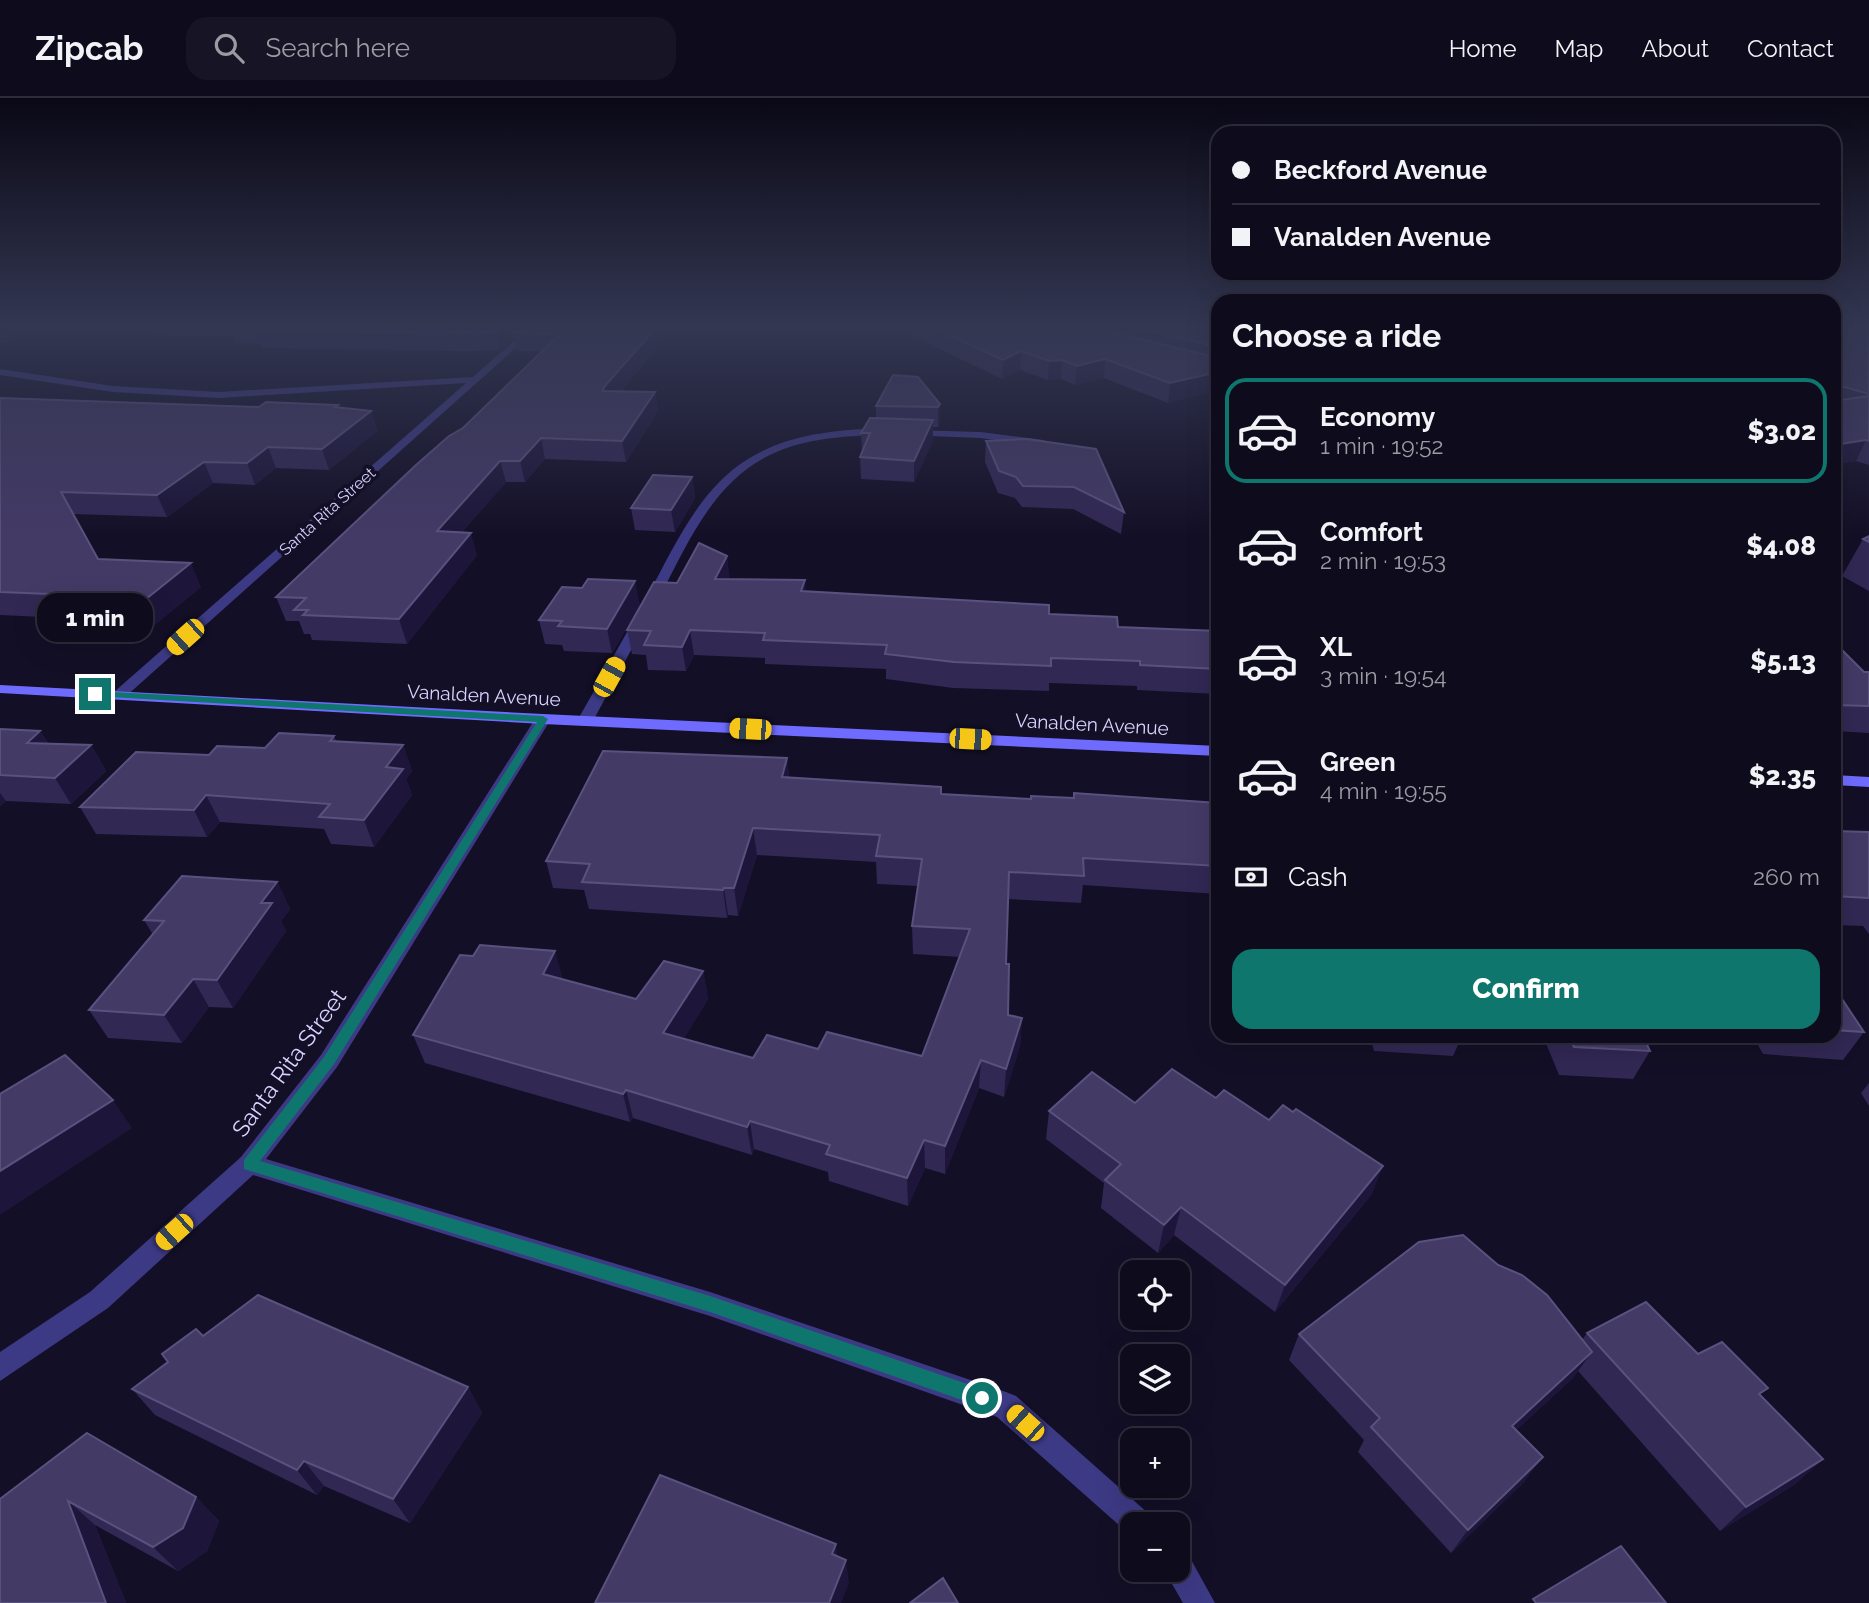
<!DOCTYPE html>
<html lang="en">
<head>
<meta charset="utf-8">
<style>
	body { margin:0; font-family:Raleway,sans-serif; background:#171425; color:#f1f3f6; height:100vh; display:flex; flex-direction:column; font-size:26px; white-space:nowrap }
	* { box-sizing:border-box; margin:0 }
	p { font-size:23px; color:#9b9ba3 }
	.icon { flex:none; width:38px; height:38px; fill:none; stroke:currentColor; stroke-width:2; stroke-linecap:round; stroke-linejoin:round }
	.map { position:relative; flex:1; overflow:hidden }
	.details { position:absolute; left:1211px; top:196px; width:630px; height:749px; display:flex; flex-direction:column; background:#0e0b1c; border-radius:21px; box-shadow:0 7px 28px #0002,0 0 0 2px #2e2b3b }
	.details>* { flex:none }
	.top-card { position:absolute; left:1211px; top:28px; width:630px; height:154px; border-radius:21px; box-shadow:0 7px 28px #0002,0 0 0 2px #2e2b3b; display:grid; align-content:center; height:154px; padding:0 21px; background:#0e0b1c }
	.tools { position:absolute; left:1120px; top:1162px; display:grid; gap:14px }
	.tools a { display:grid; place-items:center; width:70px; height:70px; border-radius:14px; background:#0e0b1c; box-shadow:0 7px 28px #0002,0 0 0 2px #2e2b3b; font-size:35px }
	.end { position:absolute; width:32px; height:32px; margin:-16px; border:9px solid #0f766e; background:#fff; box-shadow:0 0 0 4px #fff }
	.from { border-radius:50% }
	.bubble { position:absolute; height:49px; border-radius:21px; background:#0e0b1c; box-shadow:0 7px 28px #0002,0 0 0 2px #2e2b3b; font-size:23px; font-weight:800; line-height:49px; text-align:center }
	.car { position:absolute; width:21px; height:42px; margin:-21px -10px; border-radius:9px; box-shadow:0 0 5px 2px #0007; background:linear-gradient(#f5c518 24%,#345 0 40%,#f5c518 0 76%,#345 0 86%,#f5c518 0) }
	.top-card b { display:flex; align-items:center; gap:24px; height:66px; font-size:26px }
	.top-card b+b { border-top:2px solid #2e2b3b }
	.top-card i { width:18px; height:18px; background:#f1f3f6 }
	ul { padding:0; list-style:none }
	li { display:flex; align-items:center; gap:21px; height:105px; margin:0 14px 10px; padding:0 7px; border:4px solid transparent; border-radius:21px }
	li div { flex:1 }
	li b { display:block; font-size:26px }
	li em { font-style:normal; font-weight:800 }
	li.current { border-color:#0f766e }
	li>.icon { width:63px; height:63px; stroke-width:1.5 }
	h2 { padding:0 21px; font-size:32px; line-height:84px }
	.pay { display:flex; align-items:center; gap:18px; height:77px; padding:0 21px; font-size:26px }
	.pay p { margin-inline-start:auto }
	.button { display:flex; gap:14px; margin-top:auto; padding:14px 21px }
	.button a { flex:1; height:80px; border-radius:21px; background:#0f766e; color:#fff; font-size:28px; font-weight:800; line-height:80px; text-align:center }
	header { display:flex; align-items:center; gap:42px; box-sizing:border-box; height:98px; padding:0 35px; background:#0e0b1c; border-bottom:2px solid #2e2b3b }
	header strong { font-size:33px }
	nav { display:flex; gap:38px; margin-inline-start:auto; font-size:24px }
	.search { width:490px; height:63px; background:#171425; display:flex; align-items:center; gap:18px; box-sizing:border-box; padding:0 24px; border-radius:21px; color:#9b9ba3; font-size:26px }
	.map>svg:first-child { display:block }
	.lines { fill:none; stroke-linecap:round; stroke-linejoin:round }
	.lane { fill:#3d3a85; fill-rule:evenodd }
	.street { fill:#3d3a85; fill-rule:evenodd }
	.secondary { fill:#6f6bff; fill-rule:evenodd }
	.wall { fill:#312854 }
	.shaded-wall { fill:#1d163a }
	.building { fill:#433a66; stroke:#5a527e; stroke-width:2 }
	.route { fill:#0f766e }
	.labels { text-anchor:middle; stroke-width:7; stroke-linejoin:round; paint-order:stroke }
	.far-street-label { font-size:16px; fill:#d9d4ff; stroke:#130f26 }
	.street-label { font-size:19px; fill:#d9d4ff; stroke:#130f26 }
	.near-street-label { font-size:23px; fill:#d9d4ff; stroke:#130f26 }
</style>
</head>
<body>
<header>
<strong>Zipcab</strong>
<div class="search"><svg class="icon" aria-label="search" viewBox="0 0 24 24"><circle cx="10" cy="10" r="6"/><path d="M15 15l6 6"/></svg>Search here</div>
<nav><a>Home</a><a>Map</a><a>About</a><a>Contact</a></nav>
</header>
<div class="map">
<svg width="1869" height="1505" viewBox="0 0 1869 1505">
	<rect width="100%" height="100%" fill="#130f26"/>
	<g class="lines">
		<g class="lane">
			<path d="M865 331H883L888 334 883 337C838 338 792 341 754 366 707 397 684 453 659 500 637 541 615 582 593 623L590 626H580L577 623C601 581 624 539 648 497 674 449 699 391 748 361 783 339 825 333 865 331Z"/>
			<path d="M911 332 980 334 1043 342 1048 345 1043 348 980 340 907 337V333Z"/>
		</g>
		<g class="street">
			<path d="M530 229H539L124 600H114V594L466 285 219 300 113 294 0 277V271L113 288 219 294 473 279Z"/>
			<path d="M543 616 551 621 337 969 266 1061 710 1194 1006 1294 1016 1298 1149 1416 1154 1426H1132V1438L1129 1436 997 1319 710 1218 253 1077 108 1210 0 1283V1254L90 1194 241 1059 321 957 535 621Z"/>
			<path d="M1178 1454 1189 1458 1215 1505H1183L1164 1472H1178Z"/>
		</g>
		<g class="secondary">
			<path d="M0 587 543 616 1218 648V658L543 626 0 595Z"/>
			<path d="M1834 677 1869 679V689L1834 687Z"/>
		</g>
	</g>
	<g class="wall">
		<path d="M0 229H683L676 237H668L621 293 655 294 658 313 626 364 545 361 525 384H506L462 434 477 457 407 546 312 542 310 536H304L299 523H286L276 499 463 330 542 253H517L514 240 500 252 467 253 262 250 261 246 234 245 232 239 32 234 8 245H0Z"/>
		<path d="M894 229H1218V292L1168 305 1104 280 1075 287 1061 281 1048 282 1020 272 1002 281Z"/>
		<path d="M1834 229H1869V367L1856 363 1834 366Z"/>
		<path d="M0 300 259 309H338L371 313 377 333 329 372 276 370 255 387 213 385 167 419 73 416 98 461 201 489 152 529 112 528 88 531 63 520 0 517Z"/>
		<path d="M940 306V326L938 329H933V342L914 384 861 381 860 359 862 354 861 335 876 320V308Z"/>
		<path d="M986 343 1124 414 1121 436 1073 411 1022 409 1015 400 998 395 985 364Z"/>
		<path d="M692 379 695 400 675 434 635 432 631 410Z"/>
		<path d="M1869 438V493L1842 478 1863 441Z"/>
		<path d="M727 458 729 481 806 494 1049 516 1118 529 1218 533V596L1137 592V588L1049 585V593L953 590 886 581V571L765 566V560L694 557 686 573 648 572 646 557 632 556 627 532 677 485Z"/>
		<path d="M640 507 612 555 564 553 562 547 545 546 539 522Z"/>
		<path d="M1834 544 1864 574H1869V635L1834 633Z"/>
		<path d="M0 631 40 633 48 645 91 647 106 673 71 706 6 703 0 708Z"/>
		<path d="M334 638 336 643 403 647 412 673 406 681 412 697 374 749 331 746 324 731 220 724 207 739 96 736 80 709 209 657 265 650Z"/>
		<path d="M787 660 789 679 941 696 1031 701 1074 700 1218 705V796L1083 787 1081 805 1008 801 1006 866 1008 917 1022 920 1020 948 1004 999 979 990 945 1076 925 1070 908 1108 829 1083 828 1074 754 1051 752 1057 633 1020 630 1024 425 965 413 937 563 881V882L636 901 703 873 708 901 684 940 753 960 818 951 922 958 960 859 913 856 912 828 918 788 877 786 876 764 757 757 738 818 728 817 727 820 589 811 584 792 553 790 546 763Z"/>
		<path d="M1834 733 1869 734V836L1863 828 1834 827Z"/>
		<path d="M277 784 290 811 281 823 286 833 233 910 209 909 182 945 108 940 89 912 153 837 144 822Z"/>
		<path d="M1834 889 1864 934 1843 962 1763 956 1753 938H1834Z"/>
		<path d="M1370 938H1462L1453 958 1374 953Z"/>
		<path d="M1543 938H1643L1650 953 1633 981 1559 977Z"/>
		<path d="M1869 985V1008L1861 995Z"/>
		<path d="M1216 1000 1372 1096 1275 1214 1174 1137 1158 1155 1101 1110 1104 1085 1046 1041 1049 1013 1135 1005Z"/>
		<path d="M1587 1235 1698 1256 1761 1297 1823 1361 1795 1386 1720 1433 1578 1273 1573 1280 1516 1332 1525 1383 1451 1455 1358 1354 1364 1342 1289 1262 1299 1236 1582 1242Z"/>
		<path d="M203 1238 468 1289 482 1315 410 1425 324 1388 317 1397 155 1317 132 1291Z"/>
		<path d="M196 1399 219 1423 207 1453 178 1473 95 1427 126 1505H0V1401Z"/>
	</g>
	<g class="shaded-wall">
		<path d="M0 229H29L32 234 8 245Z"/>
		<path d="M502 229H526L513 235 514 240 500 252 496 234Z"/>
		<path d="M657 229H667L668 237 607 309 603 293 604 289Z"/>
		<path d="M675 229H683L676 237Z"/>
		<path d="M1021 253 1020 272 1002 281 1003 262Z"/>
		<path d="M1105 261 1104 280 1075 287 1077 268Z"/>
		<path d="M1062 262 1061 281 1048 282 1049 263Z"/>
		<path d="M1218 274V292L1168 305 1170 285Z"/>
		<path d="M655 294 658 313 626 364 622 343Z"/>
		<path d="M940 306V326L938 329V309Z"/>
		<path d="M371 313 377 333 329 372 322 351Z"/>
		<path d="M933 322V342L914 384V363Z"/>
		<path d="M541 340 545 361 525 384 520 363Z"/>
		<path d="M1866 342 1856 363 1834 366V347Z"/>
		<path d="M268 349 276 370 255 387 247 365Z"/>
		<path d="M500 363 506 384 443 456 437 433Z"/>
		<path d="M204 364 213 385 167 419 157 397Z"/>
		<path d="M692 379 695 400 675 434 671 412Z"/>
		<path d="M471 435 477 457 407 546 399 521Z"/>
		<path d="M727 458 730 481H715Z"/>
		<path d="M191 465 201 489 152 529 141 505Z"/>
		<path d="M805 482 807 506 801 493Z"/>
		<path d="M635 483 640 507 612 555 607 531Z"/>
		<path d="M100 503 112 528 88 531 76 507Z"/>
		<path d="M690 532 694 557 686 573 682 549Z"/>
		<path d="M40 633 56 659 27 645Z"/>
		<path d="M91 647 106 673 71 706 55 680Z"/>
		<path d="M403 647 412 673 406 681 412 697 374 749 364 722 386 669Z"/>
		<path d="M787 660 790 687 782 679Z"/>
		<path d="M0 695 6 703 0 708Z"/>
		<path d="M206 697 220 724 207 739 194 712Z"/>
		<path d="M753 730 757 757 738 818 734 790Z"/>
		<path d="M277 784 290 811 281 823 286 833 233 910 217 882 261 805Z"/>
		<path d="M724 790 728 817 727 820 723 792Z"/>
		<path d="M555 853 563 881 551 904 543 876Z"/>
		<path d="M703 873 708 901 670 963 663 935Z"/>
		<path d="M193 881 209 909 182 945 164 917Z"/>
		<path d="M1022 920 1020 948 1004 999 1006 971Z"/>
		<path d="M981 962 979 990 945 1076V1048Z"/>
		<path d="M626 992 633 1020 630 1024 623 996Z"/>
		<path d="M113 1002 132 1030 0 1117V1073Z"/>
		<path d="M750 1023 754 1051 752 1057 747 1029Z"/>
		<path d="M924 1042 925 1070 908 1108 907 1080Z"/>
		<path d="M1383 1068 1372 1096 1275 1214 1285 1187Z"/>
		<path d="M1181 1109 1174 1137 1158 1155 1164 1127Z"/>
		<path d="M1592 1254 1573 1280 1494 1353 1512 1328Z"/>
		<path d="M468 1289 482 1315 410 1425 393 1401Z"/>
		<path d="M1543 1359 1525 1383 1451 1455 1468 1432Z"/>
		<path d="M1823 1361 1795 1386 1720 1433 1746 1409Z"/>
		<path d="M304 1363 324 1388 317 1397 297 1372Z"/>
		<path d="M196 1399 219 1423 207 1453 178 1473 153 1449Z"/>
		<path d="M68 1403 95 1427 126 1505H106Z"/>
		<path d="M836 1446 839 1470 832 1456Z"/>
		<path d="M846 1462 849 1485 841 1505H829Z"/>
	</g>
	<g class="building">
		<path d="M262 229H502L496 234 463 235 256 232Z"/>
		<path d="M520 229H657L604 289 603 293 655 294 622 343 541 340 520 363H500L437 433 471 435 399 521 303 517 308 512H294L306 500 276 499 416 367 449 338 463 330 560 236 513 235Z"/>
		<path d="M931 229H1100L1105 232 1218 260V274L1170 285 1105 261 1077 268 1062 262 1049 263 1021 253 1003 262Z"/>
		<path d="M1136 229H1218V249Z"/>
		<path d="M1834 229H1869V296L1834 286Z"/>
		<path d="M893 277 918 279 940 306 938 309 876 308Z"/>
		<path d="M1869 298V343L1866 342 1834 347V303Z"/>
		<path d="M0 300 259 309 266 304 338 307 335 309 371 313 322 351 268 349 247 365 204 364 157 397 61 394 98 461 191 465 141 505 100 503 76 507 50 496 0 494Z"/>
		<path d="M870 320 933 322 914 363 860 359 870 335H861Z"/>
		<path d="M1027 341 1096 351 1124 414 1074 389 1023 388 1016 379 999 373 986 343Z"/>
		<path d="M653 377 692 379 671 412 631 410Z"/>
		<path d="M1869 438V444L1863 441Z"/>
		<path d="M699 445 727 458 715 481 805 482 801 493 1049 507V516L1117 519 1118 529 1218 533V571L1140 567V563L1051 560V568L954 564 885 556 887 547 763 542 765 535 690 532 682 549 644 547 651 533 627 532 654 484 677 485Z"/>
		<path d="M588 481 635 483 607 531 558 528 562 523 539 522 562 489 582 490Z"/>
		<path d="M1834 544 1864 574H1869V608L1834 607Z"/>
		<path d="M0 631 40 633 27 645 91 647 55 680 0 677Z"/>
		<path d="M279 635 334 638 330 643 403 647 386 669 403 671 364 722 319 719 330 706 206 697 194 712 80 709 136 654 209 657 217 648 265 650Z"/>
		<path d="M603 653 787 660 782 679 941 689V696L1031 701V698L1074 700V695L1218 705V768L1083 760 1084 778 1009 774 1006 866H1009L1008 917 1022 920 1006 971 981 962 945 1048 924 1042 907 1080 826 1056 830 1047 750 1023 747 1029 626 992 623 996 413 937 460 857 473 858 480 847 555 853 543 876 636 901 664 863 703 873 663 935 753 960 767 937 818 951 827 934 922 958 970 831 912 828 922 761 876 758 880 737 753 730 734 790H724L723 792 582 784 590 766 546 763Z"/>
		<path d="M1834 733 1869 734V800L1834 798Z"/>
		<path d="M182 778 277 784 261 805H272L217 882 193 881 164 917 89 912 164 823 144 822Z"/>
		<path d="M1834 889 1864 934 1834 932Z"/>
		<path d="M1569 938H1643L1650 953 1574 949Z"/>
		<path d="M65 957 113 1002 0 1073V996Z"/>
		<path d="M1172 971 1216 1000 1224 992 1269 1022 1283 1007 1293 1014 1296 1011 1383 1068 1285 1187 1181 1109 1164 1127 1105 1082 1121 1066 1049 1013 1092 974 1135 1005Z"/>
		<path d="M1463 1137 1498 1167 1522 1177 1547 1197 1592 1254 1512 1328 1543 1359 1468 1432 1371 1329 1380 1320 1299 1236 1419 1144Z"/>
		<path d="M258 1197 468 1289 393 1401 304 1363 297 1372 132 1291 168 1264 162 1256 196 1231 203 1238Z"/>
		<path d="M1646 1204 1698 1256 1722 1244 1768 1290 1759 1296 1823 1361 1746 1409 1587 1235Z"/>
		<path d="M87 1335 196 1399 183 1430 153 1449 68 1403 106 1505H0V1401Z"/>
		<path d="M660 1377 836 1446 832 1456 846 1462 829 1505H595Z"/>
		<path d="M1621 1448 1666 1505H1536L1533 1501Z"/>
		<path d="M943 1480 958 1505H910Z"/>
	</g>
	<linearGradient id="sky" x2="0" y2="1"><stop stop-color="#0a0815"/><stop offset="0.52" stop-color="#333752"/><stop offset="1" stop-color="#333752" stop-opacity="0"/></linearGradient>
	<rect width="1869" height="439" fill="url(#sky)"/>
	<path class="route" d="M95 593 543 618 548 621 334 966 260 1063 710 1198 982 1291 988 1294 991 1300 988 1306 982 1309 710 1214 244 1071V1062L324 959 537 624 92 598Z"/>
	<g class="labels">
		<g class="far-street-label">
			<text transform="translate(327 413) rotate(-42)" y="6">Santa Rita Street</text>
		</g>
		<g class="street-label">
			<text transform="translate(484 597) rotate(3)" y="7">Vanalden Avenue</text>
			<text transform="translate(1092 626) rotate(3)" y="7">Vanalden Avenue</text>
		</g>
		<g class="near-street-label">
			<text transform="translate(289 965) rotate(-54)" y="8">Santa Rita Street</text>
		</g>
	</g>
</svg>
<div class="tools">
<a><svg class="icon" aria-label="locate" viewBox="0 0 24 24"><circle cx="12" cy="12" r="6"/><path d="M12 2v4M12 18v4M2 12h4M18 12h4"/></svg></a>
<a><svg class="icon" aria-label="layers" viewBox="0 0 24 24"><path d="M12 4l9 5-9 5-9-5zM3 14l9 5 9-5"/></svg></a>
<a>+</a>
<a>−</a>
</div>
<i class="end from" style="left:982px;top:1300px"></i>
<i class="end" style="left:95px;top:596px"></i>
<div class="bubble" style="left:37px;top:495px;width:116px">1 min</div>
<i class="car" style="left:185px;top:539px;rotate:228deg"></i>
<i class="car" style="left:609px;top:579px;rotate:29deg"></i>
<i class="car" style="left:750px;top:631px;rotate:273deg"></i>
<i class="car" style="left:970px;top:641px;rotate:93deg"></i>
<i class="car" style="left:174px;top:1134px;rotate:228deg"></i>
<i class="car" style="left:1025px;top:1325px;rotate:312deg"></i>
<div class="top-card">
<b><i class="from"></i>Beckford Avenue</b>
<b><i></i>Vanalden Avenue</b>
</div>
<section class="details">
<h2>Choose a ride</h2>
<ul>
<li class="current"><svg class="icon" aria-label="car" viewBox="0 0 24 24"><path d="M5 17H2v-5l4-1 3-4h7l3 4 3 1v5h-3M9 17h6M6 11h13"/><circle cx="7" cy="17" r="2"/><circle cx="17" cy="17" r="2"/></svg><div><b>Economy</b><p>1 min · 19:52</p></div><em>$3.02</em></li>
<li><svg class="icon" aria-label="car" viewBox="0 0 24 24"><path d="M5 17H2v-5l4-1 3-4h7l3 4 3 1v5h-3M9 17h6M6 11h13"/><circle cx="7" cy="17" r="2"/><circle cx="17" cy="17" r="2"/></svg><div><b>Comfort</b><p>2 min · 19:53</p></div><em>$4.08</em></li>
<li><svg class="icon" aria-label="car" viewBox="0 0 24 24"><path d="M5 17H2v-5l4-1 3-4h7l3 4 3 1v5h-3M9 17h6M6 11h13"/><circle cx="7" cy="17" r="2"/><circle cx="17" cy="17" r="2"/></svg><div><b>XL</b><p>3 min · 19:54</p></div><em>$5.13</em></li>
<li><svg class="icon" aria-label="car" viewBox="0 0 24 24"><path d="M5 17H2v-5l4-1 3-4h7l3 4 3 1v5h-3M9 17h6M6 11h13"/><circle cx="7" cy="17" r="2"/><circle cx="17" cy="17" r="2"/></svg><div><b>Green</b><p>4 min · 19:55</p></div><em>$2.35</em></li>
</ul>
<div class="pay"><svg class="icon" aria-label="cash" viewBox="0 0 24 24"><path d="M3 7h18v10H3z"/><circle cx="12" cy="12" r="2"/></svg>Cash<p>260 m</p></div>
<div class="button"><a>Confirm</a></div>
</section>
</div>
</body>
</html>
